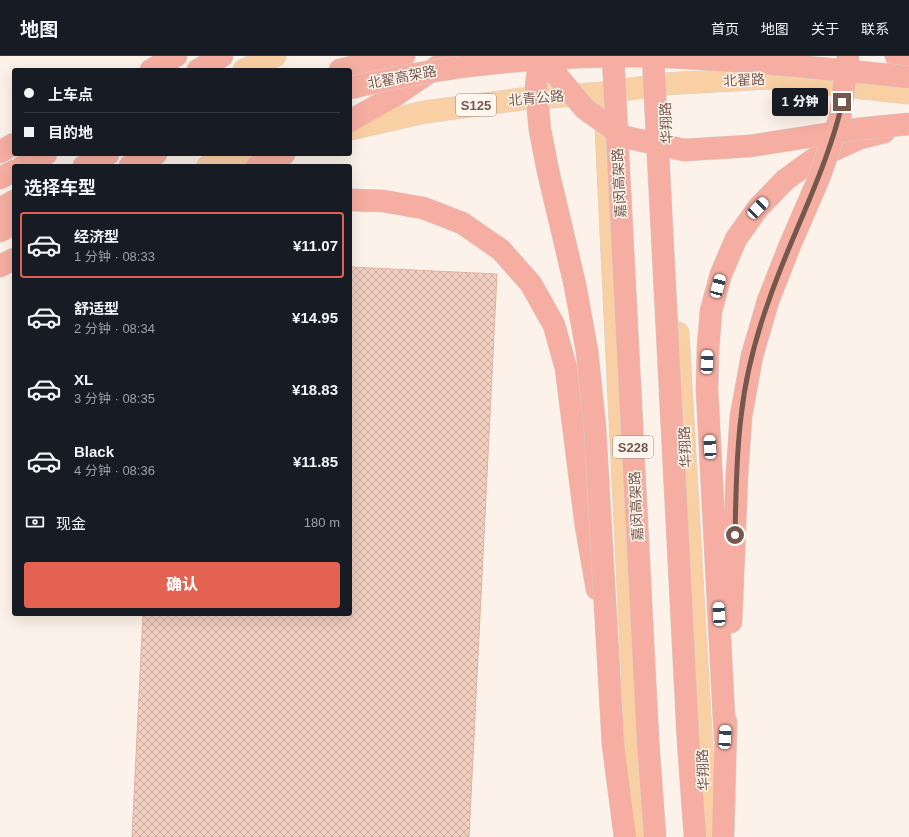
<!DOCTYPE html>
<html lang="zh">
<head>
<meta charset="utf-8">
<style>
	body { margin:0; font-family:Arial,"Noto Sans SC",sans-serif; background:#20242c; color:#f1f3f6; height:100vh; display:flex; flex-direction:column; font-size:15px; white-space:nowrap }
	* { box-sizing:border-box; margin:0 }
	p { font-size:13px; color:#9ea1a6 }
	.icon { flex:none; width:22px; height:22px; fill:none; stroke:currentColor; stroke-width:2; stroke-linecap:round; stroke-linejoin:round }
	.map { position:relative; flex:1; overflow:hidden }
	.drawer { position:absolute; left:12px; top:108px; width:340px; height:452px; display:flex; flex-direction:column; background:#171b24; border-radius:4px; box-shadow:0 4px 16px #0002 }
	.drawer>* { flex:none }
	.banner { position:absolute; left:12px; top:12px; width:340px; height:88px; border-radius:4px; box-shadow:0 4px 16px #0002; display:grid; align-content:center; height:88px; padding:0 12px; background:#171b24 }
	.end { position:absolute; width:18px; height:18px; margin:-9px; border:5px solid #76574c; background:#fff; box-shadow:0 0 0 2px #fff }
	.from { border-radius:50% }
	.bubble { position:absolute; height:28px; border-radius:4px; background:#171b24; box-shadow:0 4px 16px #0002; font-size:13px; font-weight:800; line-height:28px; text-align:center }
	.car { position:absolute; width:12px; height:24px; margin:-12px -6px; border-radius:5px; box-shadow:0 0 3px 1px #0007; background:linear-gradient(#fff 24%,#345 0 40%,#fff 0 76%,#345 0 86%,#fff 0) }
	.banner b { display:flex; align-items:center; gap:14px; height:38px; font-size:15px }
	.banner b+b { border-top:1px solid #363941 }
	.banner i { width:10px; height:10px; background:#f1f3f6 }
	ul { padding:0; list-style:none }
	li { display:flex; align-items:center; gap:12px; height:66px; margin:0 8px 6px; padding:0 4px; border:2px solid transparent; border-radius:4px }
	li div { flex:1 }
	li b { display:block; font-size:15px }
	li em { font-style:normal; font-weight:800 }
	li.active { border-color:#e36251 }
	li>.icon { width:36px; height:36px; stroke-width:1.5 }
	h2 { padding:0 12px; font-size:18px; line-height:48px }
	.pay { display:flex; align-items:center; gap:10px; height:44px; padding:0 12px; font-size:15px }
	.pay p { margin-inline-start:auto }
	.button { display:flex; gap:8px; margin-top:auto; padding:8px 12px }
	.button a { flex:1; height:46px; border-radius:4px; background:#e36251; color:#fff; font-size:16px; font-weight:800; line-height:46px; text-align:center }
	header { display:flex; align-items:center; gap:24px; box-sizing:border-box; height:56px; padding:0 20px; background:#171b24; border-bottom:1px solid #363941 }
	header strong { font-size:19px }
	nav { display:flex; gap:22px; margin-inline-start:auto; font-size:14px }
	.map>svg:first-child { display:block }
	.building { fill:url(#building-cross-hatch); stroke:#e3b3a1 }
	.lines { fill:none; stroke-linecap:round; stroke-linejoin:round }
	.primary-casing { stroke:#d9d0cd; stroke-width:23 }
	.highway-casing { stroke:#d9d0cd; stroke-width:23 }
	.primary { stroke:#f9d0a3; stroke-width:22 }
	.highway { stroke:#f5aea1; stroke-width:22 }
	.highway-bridge-casing { stroke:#d9d0cd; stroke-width:23; stroke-linecap:butt }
	.highway-bridge { stroke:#f5aea1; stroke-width:22 }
	.route { stroke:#76574c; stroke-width:5 }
	.labels { text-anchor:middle; stroke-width:3; stroke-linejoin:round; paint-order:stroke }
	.shield { fill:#fff7ef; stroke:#9f877d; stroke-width:1 }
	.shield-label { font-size:13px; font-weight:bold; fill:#76574c }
	.street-label { font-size:14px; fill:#76574c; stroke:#fff7ef }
</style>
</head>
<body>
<header>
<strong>地图</strong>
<nav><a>首页</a><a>地图</a><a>关于</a><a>联系</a></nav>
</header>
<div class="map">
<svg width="909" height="781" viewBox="0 0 909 781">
	<defs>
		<pattern id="building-cross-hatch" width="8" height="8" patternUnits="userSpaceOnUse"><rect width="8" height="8" fill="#f1cfc1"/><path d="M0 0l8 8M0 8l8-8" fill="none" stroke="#c8ab9f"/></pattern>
	</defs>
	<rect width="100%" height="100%" fill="#fcf2e9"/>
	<path class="building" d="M350 211 497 218 469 781H132L143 558H350Z"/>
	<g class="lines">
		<g class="primary-casing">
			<g id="primary">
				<path d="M244 14 275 0"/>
				<path d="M605 51 640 781"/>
				<path d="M350 73 425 56 522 43 604 37 664 28 769 22 909 37"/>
				<path d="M208 110 251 98"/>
				<path d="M678 277 707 781"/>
			</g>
		</g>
		<g class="highway-casing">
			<g id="highway">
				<path d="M896 0 909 1"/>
				<path d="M151 14 176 0"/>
				<path d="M198 14 222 0"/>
				<path d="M340 14 376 5 404 0"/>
				<path d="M350 65 396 39 453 0"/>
				<path d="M0 96 14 88"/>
				<path d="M23 110 46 98"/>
				<path d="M84 110 108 98"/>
				<path d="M130 110 156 98"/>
				<path d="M257 110 284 98"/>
				<path d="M0 122 14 115"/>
				<path d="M350 144 383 145 423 152 462 167 501 194 531 228 554 269 566 312 586 470 597 533"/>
				<path d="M0 153 14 145"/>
				<path d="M0 175 14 168"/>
				<path d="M0 210 14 203"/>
				<path d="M731 566 737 418"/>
				<path d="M725 681 707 333 708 292 711 255 721 218 736 183 758 152 785 124 814 103 860 82 884 76"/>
				<path d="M613 688 625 781"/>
				<path d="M723 781 726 666"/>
			</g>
		</g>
		<use href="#primary" class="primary"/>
		<use href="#highway" class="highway"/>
		<g class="highway-bridge-casing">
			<g id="highway-bridge">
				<path d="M540 0 536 31 540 74 548 115 575 229 587 295 595 372 613 688"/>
				<path d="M613 0 648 685 655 781"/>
				<path d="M653 0 688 683 695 781"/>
				<path d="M554 16 585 53 625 81 684 94 750 90 858 73 909 68"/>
				<path d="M350 32C442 9 540 0 635 0 726 2 818 12 909 21"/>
				<path d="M737 418 741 360 752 300 768 245 790 189 819 122 840 61 848 1"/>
			</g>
		</g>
		<use href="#highway-bridge" class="highway-bridge"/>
	</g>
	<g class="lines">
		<path class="route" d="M735 479C736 440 736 400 741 361 745 323 756 280 769 244 786 194 810 147 827 98 833 81 839 64 842 46"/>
	</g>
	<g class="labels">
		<g class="shield">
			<rect x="456" y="38" width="40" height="22" rx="3"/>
			<rect x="613" y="380" width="40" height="22" rx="3"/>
		</g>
		<g class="shield-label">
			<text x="476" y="54">S125</text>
			<text x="633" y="396">S228</text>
		</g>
		<g class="street-label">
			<text transform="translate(402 21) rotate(-11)" y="5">北翟高架路</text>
			<text transform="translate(744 24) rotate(-3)" y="5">北翟路</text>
			<text transform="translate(536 42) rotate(-5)" y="5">北青公路</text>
			<text transform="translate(666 67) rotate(-93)" y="5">华翔路</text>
			<text transform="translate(619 127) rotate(-93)" y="5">嘉闵高架路</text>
			<text transform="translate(685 391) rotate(-93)" y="5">华翔路</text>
			<text transform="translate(636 450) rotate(-93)" y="5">嘉闵高架路</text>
			<text transform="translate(703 714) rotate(-93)" y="5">华翔路</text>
		</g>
	</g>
</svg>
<i class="end from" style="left:735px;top:479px"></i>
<i class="end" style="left:842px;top:46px"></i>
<div class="bubble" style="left:772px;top:32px;width:56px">1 分钟</div>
<i class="car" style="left:758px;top:152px;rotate:44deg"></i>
<i class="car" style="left:718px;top:230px;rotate:15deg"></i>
<i class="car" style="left:707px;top:306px;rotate:2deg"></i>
<i class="car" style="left:710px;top:391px;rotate:357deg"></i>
<i class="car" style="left:719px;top:558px;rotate:357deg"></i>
<i class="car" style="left:725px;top:681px;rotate:3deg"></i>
<div class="banner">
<b><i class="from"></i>上车点</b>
<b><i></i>目的地</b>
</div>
<section class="drawer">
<h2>选择车型</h2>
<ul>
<li class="active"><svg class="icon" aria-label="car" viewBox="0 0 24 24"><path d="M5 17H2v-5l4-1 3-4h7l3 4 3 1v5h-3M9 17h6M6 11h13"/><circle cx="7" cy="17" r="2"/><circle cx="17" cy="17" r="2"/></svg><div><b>经济型</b><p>1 分钟 · 08:33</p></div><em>¥11.07</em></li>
<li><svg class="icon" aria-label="car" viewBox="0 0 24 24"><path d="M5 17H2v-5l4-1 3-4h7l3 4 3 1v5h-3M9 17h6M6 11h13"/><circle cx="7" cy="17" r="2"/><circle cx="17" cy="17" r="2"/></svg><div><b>舒适型</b><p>2 分钟 · 08:34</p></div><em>¥14.95</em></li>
<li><svg class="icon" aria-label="car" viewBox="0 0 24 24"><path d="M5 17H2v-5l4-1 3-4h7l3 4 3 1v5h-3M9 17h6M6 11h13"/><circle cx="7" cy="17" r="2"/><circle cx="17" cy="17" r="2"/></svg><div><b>XL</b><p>3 分钟 · 08:35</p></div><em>¥18.83</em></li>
<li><svg class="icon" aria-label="car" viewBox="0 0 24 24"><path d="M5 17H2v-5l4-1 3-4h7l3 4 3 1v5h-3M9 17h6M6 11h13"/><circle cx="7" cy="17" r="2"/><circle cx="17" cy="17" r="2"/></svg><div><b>Black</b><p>4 分钟 · 08:36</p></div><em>¥11.85</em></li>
</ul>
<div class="pay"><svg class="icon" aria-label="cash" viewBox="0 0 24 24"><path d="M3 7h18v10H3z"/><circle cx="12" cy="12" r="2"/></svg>现金<p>180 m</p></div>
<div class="button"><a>确认</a></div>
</section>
</div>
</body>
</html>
